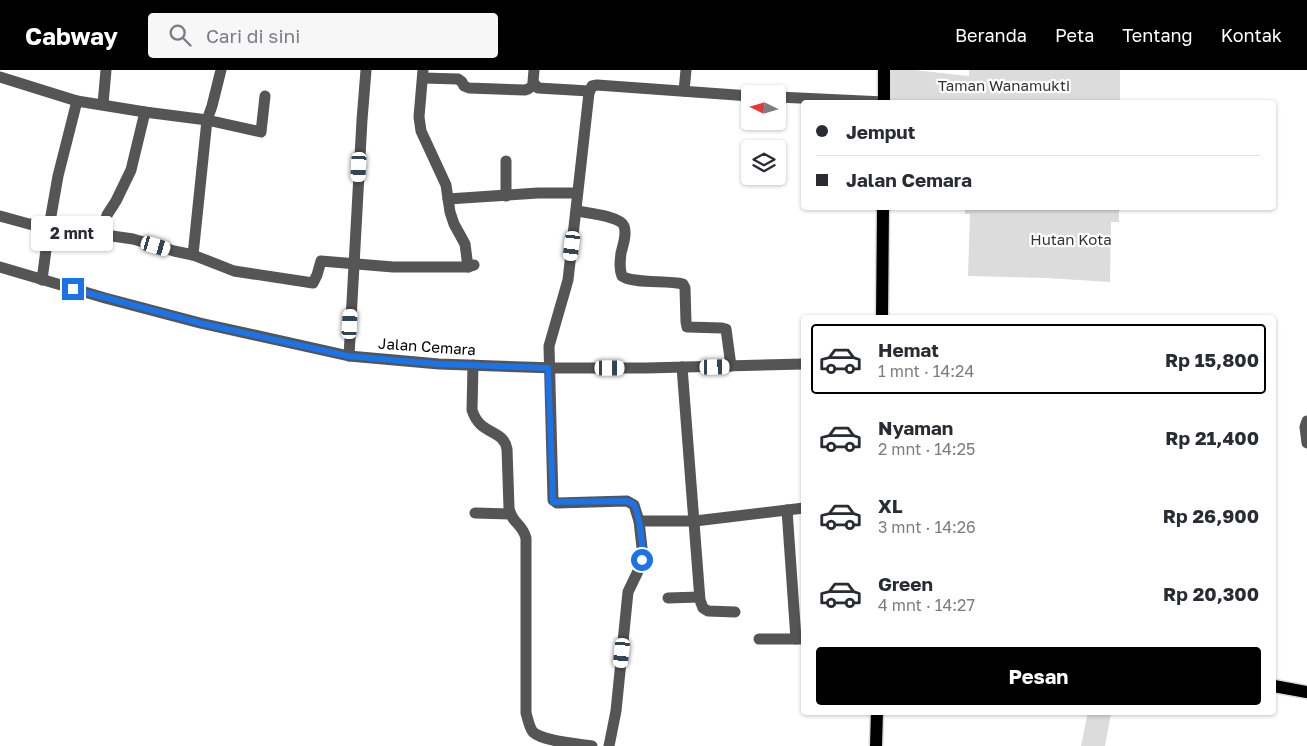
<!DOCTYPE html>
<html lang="id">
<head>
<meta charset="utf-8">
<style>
	body { margin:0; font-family:"Golos Text",sans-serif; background:#f7f7f7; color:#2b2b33; height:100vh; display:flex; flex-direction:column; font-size:19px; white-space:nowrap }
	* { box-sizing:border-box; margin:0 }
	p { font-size:16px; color:#7c7c81 }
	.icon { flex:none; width:28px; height:28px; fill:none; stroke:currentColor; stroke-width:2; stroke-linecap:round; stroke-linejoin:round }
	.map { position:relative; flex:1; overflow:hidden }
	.drawer { position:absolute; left:801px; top:245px; width:475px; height:400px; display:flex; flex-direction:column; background:#fff; border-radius:5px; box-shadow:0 1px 4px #0004 }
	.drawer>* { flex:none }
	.top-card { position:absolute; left:801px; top:30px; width:475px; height:110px; border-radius:5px; box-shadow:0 1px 4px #0004; display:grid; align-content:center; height:110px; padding:0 15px; background:#fff }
	.needle { width:32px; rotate:275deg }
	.buttons { position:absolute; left:741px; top:15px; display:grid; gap:10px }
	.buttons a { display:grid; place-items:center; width:45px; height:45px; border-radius:5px; background:#fff; box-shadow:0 1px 4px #0004; font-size:25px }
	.end { position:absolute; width:22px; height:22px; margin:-11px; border:6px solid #1a73e8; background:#fff; box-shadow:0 0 0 2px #fff }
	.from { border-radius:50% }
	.bubble { position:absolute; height:35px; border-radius:5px; background:#fff; box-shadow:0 1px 4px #0004; font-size:16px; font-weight:700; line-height:35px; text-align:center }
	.car { position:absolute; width:15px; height:30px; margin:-15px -8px; border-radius:6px; box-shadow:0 0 4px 1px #0007; background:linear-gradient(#fff 24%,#345 0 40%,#fff 0 76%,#345 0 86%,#fff 0) }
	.top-card b { display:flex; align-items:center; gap:18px; height:48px; font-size:19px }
	.top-card b+b { border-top:1px solid #e1e1e2 }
	.top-card i { width:12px; height:12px; background:#2b2b33 }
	ul { padding:9px 0 0; list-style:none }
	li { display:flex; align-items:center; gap:15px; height:70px; margin:0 10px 8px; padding:0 5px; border:2px solid transparent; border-radius:5px }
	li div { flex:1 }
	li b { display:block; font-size:19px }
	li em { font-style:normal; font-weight:700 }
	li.on { border-color:#000 }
	li>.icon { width:45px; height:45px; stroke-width:1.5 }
	.action { display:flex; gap:10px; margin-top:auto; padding:10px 15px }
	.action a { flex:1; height:58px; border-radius:5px; background:#000; color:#fff; font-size:20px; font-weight:700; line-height:58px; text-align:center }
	header { display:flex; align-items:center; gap:30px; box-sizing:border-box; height:70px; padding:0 25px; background:#000; color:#fff }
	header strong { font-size:24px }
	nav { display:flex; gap:28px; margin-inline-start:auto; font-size:18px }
	.search { width:350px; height:45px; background:#f7f7f7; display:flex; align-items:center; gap:12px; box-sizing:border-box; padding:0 18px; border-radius:5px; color:#7c7c81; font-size:19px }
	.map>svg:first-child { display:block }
	.green { fill:#dcdcdc }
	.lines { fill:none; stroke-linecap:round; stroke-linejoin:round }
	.major-casing { stroke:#dbdbdb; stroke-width:15 }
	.minor { stroke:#555; stroke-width:11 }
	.major { stroke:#000; stroke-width:12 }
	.route { stroke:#1a73e8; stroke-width:6 }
	.labels { text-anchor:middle; stroke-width:4.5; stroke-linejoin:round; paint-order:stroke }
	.park-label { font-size:15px; fill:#333; stroke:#fff }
	.street-label { font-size:15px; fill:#000; stroke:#fff }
</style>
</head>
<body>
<header>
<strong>Cabway</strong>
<div class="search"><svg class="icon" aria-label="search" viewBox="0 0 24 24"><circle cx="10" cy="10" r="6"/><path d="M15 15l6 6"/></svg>Cari di sini</div>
<nav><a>Beranda</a><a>Peta</a><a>Tentang</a><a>Kontak</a></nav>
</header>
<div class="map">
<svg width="1307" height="676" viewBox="0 0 1307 676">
	<rect width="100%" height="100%" fill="#fff"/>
	<g class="green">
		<path d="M891 0H914L969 6V0H1120V32H888Z"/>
		<path d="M965 138H1119V152H1111L1110 212 1046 208 968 206 970 144H965Z"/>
		<path d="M1088 642 1111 643 1105 676H1081Z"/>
	</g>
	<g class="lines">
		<g class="major-casing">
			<g id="major">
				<path d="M884 32V0"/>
				<path d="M882 248 883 138"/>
				<path d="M1274 616 1307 622"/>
				<path d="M876 676 877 642"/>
			</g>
		</g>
		<g class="minor">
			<path d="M423 0 419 47 421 61 446 115 450 142 454 154 465 174 468 197 474 195"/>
			<path d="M534 0 533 12 538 18 589 21"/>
			<path d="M0 7 77 31 145 42 207 50 261 62 265 26"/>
			<path d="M423 8 458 9 462 12 464 16 469 18 525 20 528 19 534 15"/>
			<path d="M684 21 686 0"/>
			<path d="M778 27 884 32"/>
			<path d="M103 34 106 0"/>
			<path d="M506 91V126"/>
			<path d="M448 129 538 123H577"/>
			<path d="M577 141C587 143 620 146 624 156 627 164 623 175 621 183 620 191 619 199 622 206 633 214 667 210 683 214L685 218 686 252 687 257 722 258 726 259 731 296"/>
			<path d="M0 146 29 154 133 169 174 181 193 185 234 201 313 213 317 205 321 191 393 197H468"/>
			<path d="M102 164 107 145 116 131 131 100 145 42"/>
			<path d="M193 185 207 50 212 36 221 0"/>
			<path d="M0 197 105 228 200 253 349 286 439 294 555 298H646L804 294"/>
			<path d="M42 210 49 157 58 106 77 31"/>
			<path d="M349 286 362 50 366 0"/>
			<path d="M473 295 472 340C480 366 503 358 507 379L509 438C512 454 522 453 526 468V643C528 649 529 657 533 662 542 671 578 674 592 676"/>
			<path d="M682 297 700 530 703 538 708 541 735 542"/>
			<path d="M1307 351 1305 357 1307 373"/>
			<path d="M787 440 796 569"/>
			<path d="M475 443 510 444"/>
			<path d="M639 451 634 435 627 431 557 433 553 430 549 276 568 210 589 23 592 16 597 15 750 26"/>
			<path d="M668 528 699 527"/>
			<path d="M759 569H802"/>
			<path d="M609 676 616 641 628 522 640 497 643 487 639 451H695L804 438"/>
		</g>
		<use href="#major" class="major"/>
	</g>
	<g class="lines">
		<path class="route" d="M73 219 200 253 348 286 439 294 548 298 553 432 627 431C629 432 632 432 634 435 639 442 644 481 642 490"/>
	</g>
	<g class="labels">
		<g class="park-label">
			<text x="1004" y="21">Taman Wanamukti</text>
			<text x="1071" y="175">Hutan Kota</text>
		</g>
		<g class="street-label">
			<text transform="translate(427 277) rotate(4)" y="5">Jalan Cemara</text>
		</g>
	</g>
</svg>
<div class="buttons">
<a><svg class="needle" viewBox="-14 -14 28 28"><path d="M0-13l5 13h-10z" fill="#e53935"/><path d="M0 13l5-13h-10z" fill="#7c7c81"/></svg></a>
<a><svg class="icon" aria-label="layers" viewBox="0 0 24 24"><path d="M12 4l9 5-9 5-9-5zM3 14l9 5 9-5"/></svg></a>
</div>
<i class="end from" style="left:642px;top:490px"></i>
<i class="end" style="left:73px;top:219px"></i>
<div class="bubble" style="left:31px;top:146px;width:82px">2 mnt</div>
<i class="car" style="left:359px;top:97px;rotate:183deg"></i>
<i class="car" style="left:156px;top:176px;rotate:106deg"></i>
<i class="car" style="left:572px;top:176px;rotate:187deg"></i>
<i class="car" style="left:350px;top:254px;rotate:3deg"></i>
<i class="car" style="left:715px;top:297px;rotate:89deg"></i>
<i class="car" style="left:610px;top:298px;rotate:90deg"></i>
<i class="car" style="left:622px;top:583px;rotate:186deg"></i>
<div class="top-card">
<b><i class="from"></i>Jemput</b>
<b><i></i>Jalan Cemara</b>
</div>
<section class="drawer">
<ul>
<li class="on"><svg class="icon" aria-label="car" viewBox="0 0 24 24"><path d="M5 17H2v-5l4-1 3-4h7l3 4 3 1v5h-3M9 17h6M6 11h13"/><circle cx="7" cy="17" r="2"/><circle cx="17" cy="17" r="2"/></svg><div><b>Hemat</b><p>1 mnt · 14:24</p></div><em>Rp 15,800</em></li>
<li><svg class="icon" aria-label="car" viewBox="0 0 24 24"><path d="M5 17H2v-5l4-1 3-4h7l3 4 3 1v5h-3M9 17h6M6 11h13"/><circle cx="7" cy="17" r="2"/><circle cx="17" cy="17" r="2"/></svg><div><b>Nyaman</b><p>2 mnt · 14:25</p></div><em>Rp 21,400</em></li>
<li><svg class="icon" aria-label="car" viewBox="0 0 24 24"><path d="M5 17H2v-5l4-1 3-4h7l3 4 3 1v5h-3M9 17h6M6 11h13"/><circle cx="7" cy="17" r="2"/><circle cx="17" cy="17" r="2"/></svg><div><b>XL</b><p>3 mnt · 14:26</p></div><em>Rp 26,900</em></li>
<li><svg class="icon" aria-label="car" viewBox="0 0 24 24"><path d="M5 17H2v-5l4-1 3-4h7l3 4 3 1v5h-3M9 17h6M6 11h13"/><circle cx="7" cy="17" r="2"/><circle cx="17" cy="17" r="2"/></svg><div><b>Green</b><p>4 mnt · 14:27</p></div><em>Rp 20,300</em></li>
</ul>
<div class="action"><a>Pesan</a></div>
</section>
</div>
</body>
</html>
